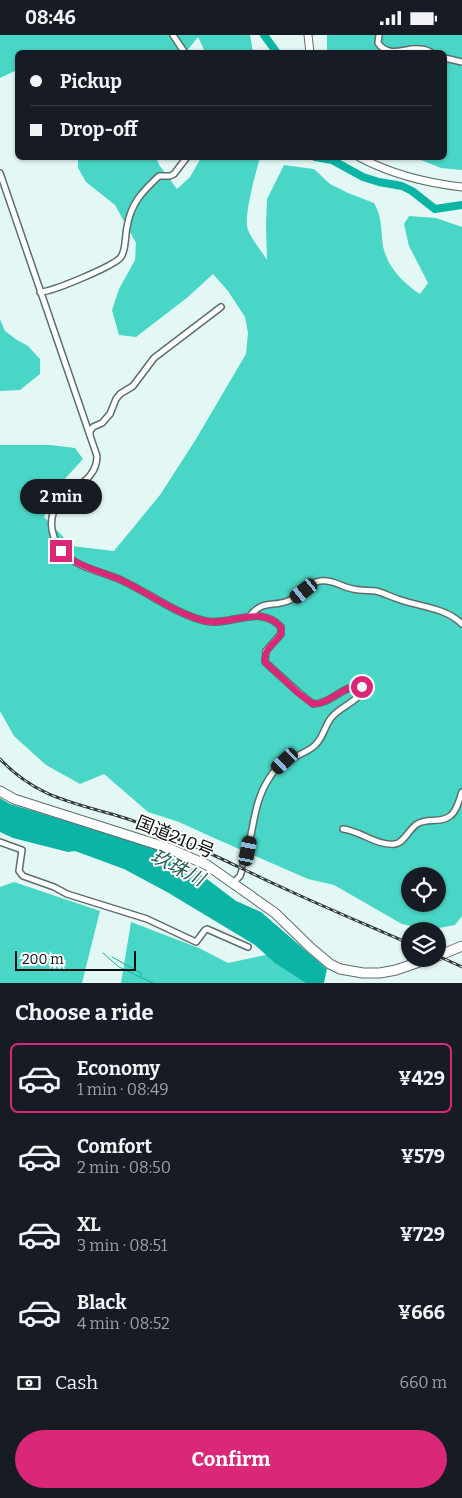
<!DOCTYPE html>
<html lang="en">
<head>
<meta charset="utf-8">
<style>
	body { margin:0; font-family:Bitter,"Noto Sans JP",serif; background:#242831; color:#f1f3f6; height:100vh; display:flex; flex-direction:column; font-size:19px; white-space:nowrap }
	* { box-sizing:border-box; margin:0 }
	p { font-size:16px; color:#9ea1a6 }
	.icon { flex:none; width:28px; height:28px; fill:none; stroke:currentColor; stroke-width:2; stroke-linecap:round; stroke-linejoin:round }
	.map { position:relative; height:948px; overflow:hidden }
	.panel { display:flex; flex-direction:column; background:#171b24; flex:1 }
	.panel>* { flex:none }
	.hud { position:absolute; left:15px; top:15px; width:432px; height:110px; border-radius:8px; box-shadow:0 1px 4px #0004; display:grid; align-content:center; height:110px; padding:0 15px; background:#171b24 }
	.fabs { position:absolute; left:401px; top:832px; display:grid; gap:10px }
	.fabs a { display:grid; place-items:center; width:45px; height:45px; border-radius:50%; background:#171b24; box-shadow:0 1px 4px #0004; font-size:25px }
	.scale { position:absolute; left:15px; bottom:12px; width:121px; box-sizing:border-box; padding-left:5px; border:2px solid #0a1110; border-top:0; font-size:14px; line-height:18px; white-space:nowrap; color:#0a1110; -webkit-text-stroke:4px #fff; paint-order:stroke }
	.end { position:absolute; width:22px; height:22px; margin:-11px; border:6px solid #db2777; background:#fff; box-shadow:0 0 0 2px #fff }
	.from { border-radius:50% }
	.bubble { position:absolute; height:35px; border-radius:18px; background:#171b24; box-shadow:0 1px 4px #0004; font-size:16px; font-weight:700; line-height:35px; text-align:center }
	.car { position:absolute; width:15px; height:30px; margin:-15px -8px; border-radius:6px; box-shadow:0 0 4px 1px #0007; background:linear-gradient(#222 24%,#8ab4d8 0 40%,#222 0 76%,#8ab4d8 0 86%,#222 0) }
	.hud b { display:flex; align-items:center; gap:18px; height:48px; font-size:19px }
	.hud b+b { border-top:1px solid #363941 }
	.hud i { width:12px; height:12px; background:#f1f3f6 }
	ul { padding:0; list-style:none }
	li { display:flex; align-items:center; gap:15px; height:70px; margin:0 10px 8px; padding:0 5px; border:2px solid transparent; border-radius:8px }
	li div { flex:1 }
	li b { display:block; font-size:19px }
	li em { font-style:normal; font-weight:700 }
	li.active { border-color:#db2777 }
	li>.icon { width:45px; height:45px; stroke-width:1.5 }
	h2 { padding:0 15px; font-size:22px; line-height:60px }
	.pay { display:flex; align-items:center; gap:12px; height:55px; padding:0 15px; font-size:19px }
	.pay p { margin-inline-start:auto }
	.action { display:flex; gap:10px; margin-top:auto; padding:10px 15px }
	.action a { flex:1; height:58px; border-radius:30px; background:#db2777; color:#fff; font-size:20px; font-weight:700; line-height:58px; text-align:center }
	.status { display:flex; justify-content:space-between; align-items:center; height:35px; padding:0 25px; background:#171b24; direction:ltr }
	.status svg { height:14px; fill:currentColor }
	.map>svg:first-child { display:block }
	.forest { fill:#4ad6c6; fill-rule:evenodd }
	.water { fill:#0bb4a5 }
	.lines { fill:none; stroke-linecap:round; stroke-linejoin:round }
	.stream { stroke:#0bb4a5; stroke-width:1 }
	.river { stroke:#0bb4a5; stroke-width:8 }
	.street-casing { stroke:#5c6e6b; stroke-width:8 }
	.secondary-casing { stroke:#5c6e6b; stroke-width:9 }
	.highway-casing { stroke:#5c6e6b; stroke-width:11 }
	.street { stroke:#fff; stroke-width:5 }
	.secondary { stroke:#fff; stroke-width:7 }
	.highway { stroke:#fff; stroke-width:9 }
	.rail-casing { stroke:#333c3b; stroke-width:3 }
	.rail { stroke:#fff; stroke-width:1; stroke-dasharray:4; stroke-linecap:butt }
	.route { stroke:#db2777; stroke-width:6 }
	.labels { text-anchor:middle; stroke-width:4; stroke-linejoin:round; paint-order:stroke }
	.street-label { font-size:18px; fill:#0a1110; stroke:#fff }
	.water-label { font-size:19px; font-style:italic; fill:#235c55; stroke:#fff }
</style>
</head>
<body>
<div class="status"><b>08:46</b><svg viewBox="0 0 49 12"><path d="M0 12V9h3v3zM5 12V6h3v6zM10 12V3h3v9zM15 12V0h3v12zM26 1h20v11H26zM47 4h2v5h-2z"/></svg></div>
<div class="map">
<svg width="462" height="948" viewBox="0 0 462 948">
	<rect width="100%" height="100%" fill="#e3f8f4"/>
	<g class="forest">
		<path d="M0 0H250L253 17H205L198 2 186 17 18 18 17 35 0 43Z"/>
		<path d="M327 0H462V135L441 133 416 123 445 122V18L327 17Z"/>
		<path d="M78 123H156L160 131 177 154 190 142 201 123H260C256 137 243 182 248 195 252 205 261 215 267 225L266 190 267 164 284 130 314 134 330 149 348 158 374 168C385 188 379 199 385 218 390 235 406 250 420 259L428 248 409 211 404 189 409 181 436 183 462 192V881L455 890 428 895 402 889 334 850 308 844 214 803 179 787 148 777 104 739 80 749 46 730 14 701 0 676V410H50L75 413 83 424 52 458 44 482 72 511 114 516 160 460 196 404 246 319 248 298 245 282 228 256 213 239 188 262 136 302 119 300 112 275 119 254 135 225 136 208 115 170 86 147 78 133ZM410 841H438V869H410Z"/>
		<path d="M0 284 5 296 17 305 28 311 40 324V339L20 355 0 356Z"/>
		<path d="M14 847 100 876 82 948H0V852Z"/>
		<path d="M131 887 199 913 228 928 275 918 309 948H121Z"/>
	</g>
	<path class="water" d="M0 763 10 769 150 811 191 832 236 866 261 877 327 934 324 948H306L275 928 255 910 167 857 124 834 75 816 68 817 13 803 0 797Z"/>
	<g class="lines">
		<g class="stream">
			<path d="M103 918 119 932 153 948"/>
			<path d="M112 922 141 938V941"/>
		</g>
		<g class="river">
			<path d="M264 0 277 18"/>
			<path d="M315 122 332 125 363 142 379 147 402 151 412 156 435 174 462 170"/>
		</g>
		<g class="street-casing">
			<g id="street">
				<path d="M173 0 185 18"/>
				<path d="M379 0 378 8C389 24 405 12 420 14 424 14 429 16 432 18"/>
				<path d="M445 23 462 27"/>
				<path d="M0 138 97 421C97 456 46 454 52 495 54 505 59 514 67 521 82 534 104 537 123 546 149 558 176 579 205 586 230 592 259 568 281 592V599L266 616 265 627 298 657 313 669C331 669 343 650 361 651L363 656C355 668 340 672 331 683 324 692 323 705 313 712 298 723 281 724 270 742 251 770 255 799 243 829"/>
				<path d="M40 257C52 257 114 231 121 222 126 215 125 201 127 192 131 168 142 157 159 141H170L174 139 187 122"/>
				<path d="M90 400V396L93 392 102 388 110 379 116 364 120 359 133 351 154 323 221 272"/>
				<path d="M250 581C262 565 272 572 288 566 299 562 308 547 320 546 332 544 342 552 353 554 361 556 369 555 376 556 384 558 391 562 398 564 419 572 445 572 462 589"/>
				<path d="M343 794C361 796 376 811 395 809 404 808 409 794 417 789 427 782 440 789 450 781 457 776 459 765 462 757"/>
				<path d="M0 807 22 815 19 836 23 841 54 852 67 859 147 884 196 907 205 895 207 894 248 912"/>
				<path d="M233 848 240 841 242 835"/>
			</g>
		</g>
		<g class="secondary-casing">
			<g id="secondary">
				<path d="M308 0 310 18"/>
				<path d="M359 122C391 139 426 148 462 152"/>
			</g>
		</g>
		<g class="highway-casing">
			<g id="highway">
				<path d="M0 756 14 764 168 813 207 830 275 878 311 913 330 929 340 934 363 938H380L396 935 428 924"/>
				<path d="M438 921 462 911"/>
			</g>
		</g>
		<use href="#street" class="street"/>
		<use href="#secondary" class="secondary"/>
		<use href="#highway" class="highway"/>
		<g class="rail-casing">
			<g id="rail">
				<path d="M0 724C36 762 71 767 118 781 136 786 154 794 171 801 209 817 244 835 281 852 324 872 367 890 410 909"/>
				<path d="M438 921 462 932"/>
			</g>
		</g>
		<use href="#rail" class="rail"/>
	</g>
	<g class="lines">
		<path class="route" d="M61 516C79 533 101 536 123 546 149 558 176 579 205 586 230 592 259 568 281 592V599C275 609 263 614 265 627L298 658 313 669C331 669 343 650 361 651L362 652"/>
	</g>
	<g class="labels">
		<g class="street-label">
			<text transform="translate(175 802) rotate(22)" y="6">国道210号</text>
		</g>
		<g class="water-label">
			<text transform="translate(178 832) rotate(27)" y="7">玖珠川</text>
		</g>
	</g>
</svg>
<div class="fabs">
<a><svg class="icon" aria-label="locate" viewBox="0 0 24 24"><circle cx="12" cy="12" r="6"/><path d="M12 2v4M12 18v4M2 12h4M18 12h4"/></svg></a>
<a><svg class="icon" aria-label="layers" viewBox="0 0 24 24"><path d="M12 4l9 5-9 5-9-5zM3 14l9 5 9-5"/></svg></a>
</div>
<div class="scale">200 m</div>
<i class="end from" style="left:362px;top:652px"></i>
<i class="end" style="left:61px;top:516px"></i>
<div class="bubble" style="left:20px;top:444px;width:82px">2 min</div>
<i class="car" style="left:304px;top:556px;rotate:231deg"></i>
<i class="car" style="left:285px;top:726px;rotate:227deg"></i>
<i class="car" style="left:248px;top:816px;rotate:11deg"></i>
<div class="hud">
<b><i class="from"></i>Pickup</b>
<b><i></i>Drop-off</b>
</div>
</div>
<section class="panel">
<h2>Choose a ride</h2>
<ul>
<li class="active"><svg class="icon" aria-label="car" viewBox="0 0 24 24"><path d="M5 17H2v-5l4-1 3-4h7l3 4 3 1v5h-3M9 17h6M6 11h13"/><circle cx="7" cy="17" r="2"/><circle cx="17" cy="17" r="2"/></svg><div><b>Economy</b><p>1 min · 08:49</p></div><em>¥429</em></li>
<li><svg class="icon" aria-label="car" viewBox="0 0 24 24"><path d="M5 17H2v-5l4-1 3-4h7l3 4 3 1v5h-3M9 17h6M6 11h13"/><circle cx="7" cy="17" r="2"/><circle cx="17" cy="17" r="2"/></svg><div><b>Comfort</b><p>2 min · 08:50</p></div><em>¥579</em></li>
<li><svg class="icon" aria-label="car" viewBox="0 0 24 24"><path d="M5 17H2v-5l4-1 3-4h7l3 4 3 1v5h-3M9 17h6M6 11h13"/><circle cx="7" cy="17" r="2"/><circle cx="17" cy="17" r="2"/></svg><div><b>XL</b><p>3 min · 08:51</p></div><em>¥729</em></li>
<li><svg class="icon" aria-label="car" viewBox="0 0 24 24"><path d="M5 17H2v-5l4-1 3-4h7l3 4 3 1v5h-3M9 17h6M6 11h13"/><circle cx="7" cy="17" r="2"/><circle cx="17" cy="17" r="2"/></svg><div><b>Black</b><p>4 min · 08:52</p></div><em>¥666</em></li>
</ul>
<div class="pay"><svg class="icon" aria-label="cash" viewBox="0 0 24 24"><path d="M3 7h18v10H3z"/><circle cx="12" cy="12" r="2"/></svg>Cash<p>660 m</p></div>
<div class="action"><a>Confirm</a></div>
</section>
</body>
</html>
